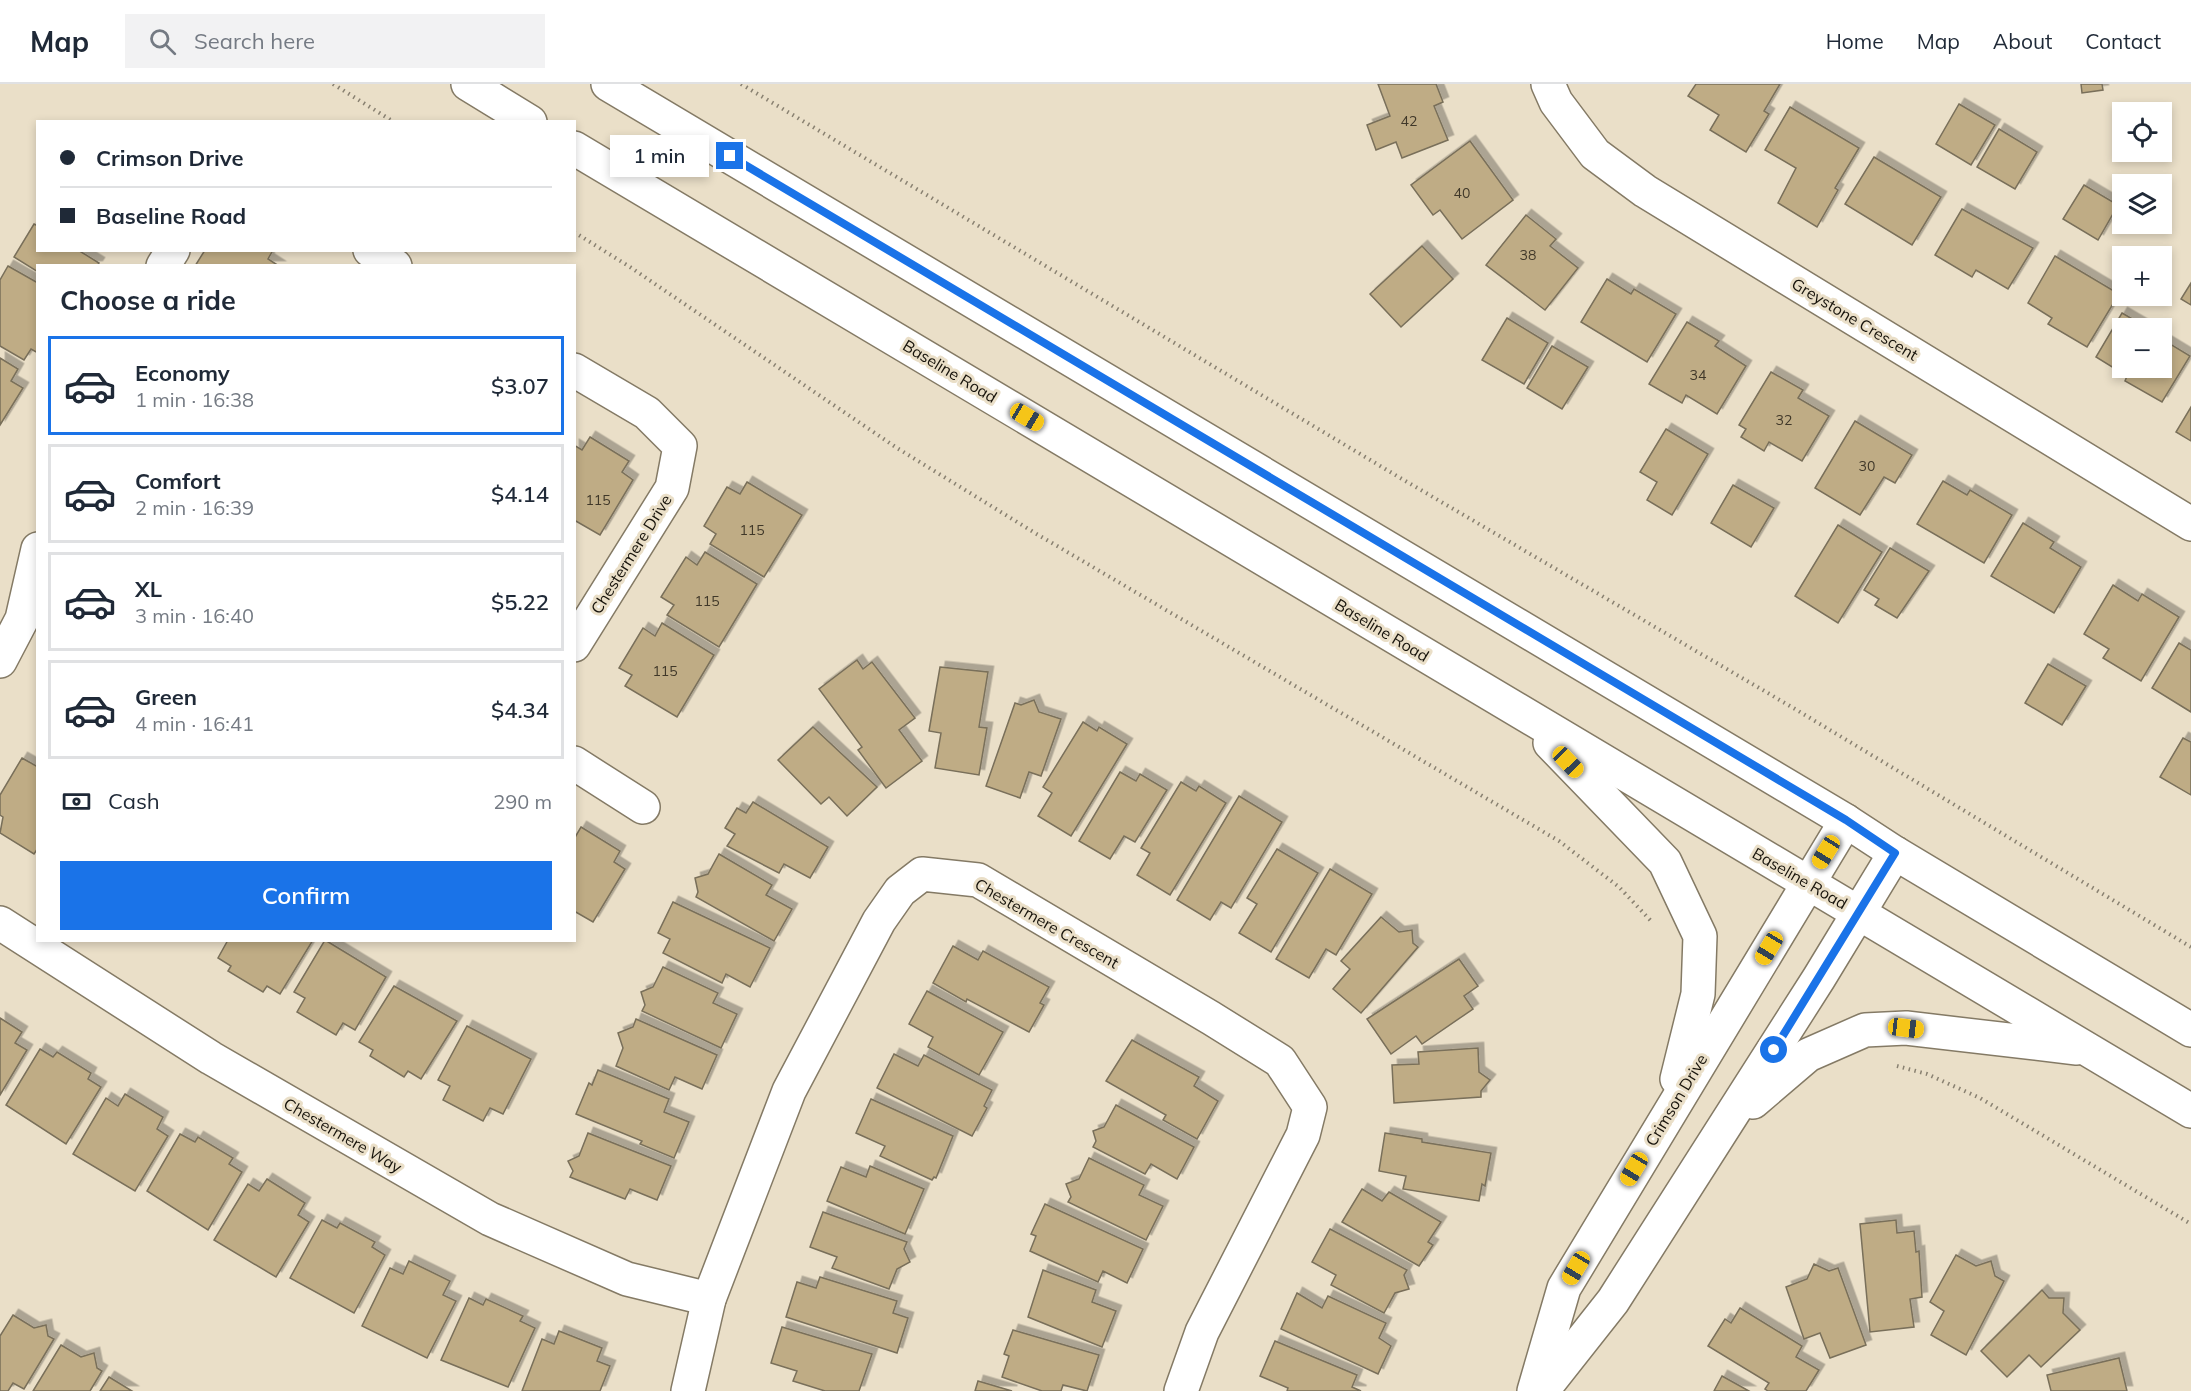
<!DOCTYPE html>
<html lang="en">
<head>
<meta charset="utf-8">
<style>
	body { margin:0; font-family:Mulish,sans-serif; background:#f2f2f3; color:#1f2937; height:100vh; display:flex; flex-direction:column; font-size:22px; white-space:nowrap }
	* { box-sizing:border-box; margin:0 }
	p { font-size:20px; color:#747a83 }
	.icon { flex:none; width:33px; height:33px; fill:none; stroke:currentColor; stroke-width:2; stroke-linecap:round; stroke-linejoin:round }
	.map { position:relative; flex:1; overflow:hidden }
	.side { position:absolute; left:36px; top:180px; width:540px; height:678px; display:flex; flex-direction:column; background:#fff; border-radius:0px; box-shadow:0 3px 9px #0003 }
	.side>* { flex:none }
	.hud { position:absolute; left:36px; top:36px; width:540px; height:132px; border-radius:0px; box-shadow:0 3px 9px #0003; display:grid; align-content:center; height:132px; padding:0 24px; background:#fff }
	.buttons { position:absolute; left:2112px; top:18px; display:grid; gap:12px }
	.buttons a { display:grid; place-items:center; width:60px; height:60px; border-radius:0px; background:#fff; box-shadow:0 3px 9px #0003; font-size:30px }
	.end { position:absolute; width:27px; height:27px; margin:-14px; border:8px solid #1a73e8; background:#fff; box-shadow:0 0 0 3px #fff }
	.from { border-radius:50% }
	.bubble { position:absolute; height:42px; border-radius:0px; background:#fff; box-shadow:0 3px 9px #0003; font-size:20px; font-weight:600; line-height:42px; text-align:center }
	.car { position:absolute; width:18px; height:36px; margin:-18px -9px; border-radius:8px; box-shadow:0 0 4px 2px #0007; background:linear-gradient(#f5c518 24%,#345 0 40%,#f5c518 0 76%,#345 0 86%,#f5c518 0) }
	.hud b { display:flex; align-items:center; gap:21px; height:57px; font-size:22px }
	.hud b+b { border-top:2px solid #e0e1e3 }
	.hud i { width:15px; height:15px; background:#1f2937 }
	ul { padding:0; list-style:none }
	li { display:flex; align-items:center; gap:18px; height:99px; margin:0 12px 9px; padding:0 12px; border:3px solid #e0e1e3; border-radius:0px }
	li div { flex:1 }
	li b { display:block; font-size:22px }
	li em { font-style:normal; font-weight:600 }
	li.current { border-color:#1a73e8 }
	li>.icon { width:54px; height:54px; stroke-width:1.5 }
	h2 { padding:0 24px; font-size:27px; line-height:72px }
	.pay { display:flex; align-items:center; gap:15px; height:66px; padding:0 24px; font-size:22px }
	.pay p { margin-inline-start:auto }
	.cta { display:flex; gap:12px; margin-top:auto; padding:12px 24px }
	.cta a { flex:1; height:69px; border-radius:0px; background:#1a73e8; color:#fff; font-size:24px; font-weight:600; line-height:69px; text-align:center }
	header { display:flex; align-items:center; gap:36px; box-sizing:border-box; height:84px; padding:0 30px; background:#fff; border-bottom:2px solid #e0e1e3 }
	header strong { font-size:28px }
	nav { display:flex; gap:33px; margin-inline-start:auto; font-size:21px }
	.search { width:420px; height:54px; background:#f2f2f3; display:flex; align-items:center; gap:15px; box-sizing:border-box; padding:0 21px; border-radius:0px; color:#747a83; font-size:22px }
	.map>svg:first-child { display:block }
	.building { fill:#bfac85; stroke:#796f5a; stroke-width:1.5; filter:url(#shadow) }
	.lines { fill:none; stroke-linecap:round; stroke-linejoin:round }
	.street-casing { stroke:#847a65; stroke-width:36 }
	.secondary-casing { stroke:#847a65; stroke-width:36 }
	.path { stroke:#898171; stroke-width:4; stroke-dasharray:1.5 4.5; stroke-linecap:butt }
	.street { stroke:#fff; stroke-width:33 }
	.secondary { stroke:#fff; stroke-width:33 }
	.route { stroke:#1a73e8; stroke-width:8 }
	.labels { text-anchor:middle; stroke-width:6; stroke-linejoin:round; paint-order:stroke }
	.number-label { font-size:14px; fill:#403829 }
	.street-label { font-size:16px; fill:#16120a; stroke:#eadfc8 }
</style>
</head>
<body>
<header>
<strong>Map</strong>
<div class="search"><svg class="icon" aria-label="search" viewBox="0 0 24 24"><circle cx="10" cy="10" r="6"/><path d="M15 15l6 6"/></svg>Search here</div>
<nav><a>Home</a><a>Map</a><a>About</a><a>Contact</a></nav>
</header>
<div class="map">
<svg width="2191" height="1307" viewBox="0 0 2191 1307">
	<defs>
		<filter id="shadow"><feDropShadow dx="5.5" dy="-5.5" stdDeviation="0" flood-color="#0004"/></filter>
	</defs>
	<rect width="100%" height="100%" fill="#eadfc8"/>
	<g class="building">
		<path d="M1378 0H1436L1443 18 1434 22 1448 56 1402 74 1396 58 1376 66 1367 41 1390 32Z"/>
		<path d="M1696 0H1780L1764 27 1769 30 1746 68 1710 46 1719 31 1688 12Z"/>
		<path d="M2081 0H2102L2103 6 2082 9Z"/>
		<path d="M1959 20 1995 41 1971 81 1936 60Z"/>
		<path d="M1790 23 1859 64 1835 104 1838 106 1817 143 1778 119 1796 84 1765 66Z"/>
		<path d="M1999 45 2037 68 2015 105 1977 83Z"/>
		<path d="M1470 57 1513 116 1462 155 1440 126 1433 131 1411 101Z"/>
		<path d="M1874 73 1941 113 1912 161 1845 120Z"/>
		<path d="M2084 101 2118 121 2098 156 2063 135Z"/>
		<path d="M1962 125 2033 164 2008 205 1976 186 1972 193 1935 171Z"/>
		<path d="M1526 131 1556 155 1550 162 1578 184 1545 226 1486 181Z"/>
		<path d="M34 140 38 142V166H78L99 179 97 182H38V188L14 173Z"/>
		<path d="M1422 162 1453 195 1401 243 1370 210Z"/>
		<path d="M205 166H273L268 175 279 182H195Z"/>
		<path d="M2055 172 2119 210 2087 263 2048 240 2052 234 2028 219Z"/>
		<path d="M8 182 38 199V269L31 265 24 276 0 262V196Z"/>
		<path d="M1607 195 1631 210 1634 205 1676 230 1647 278 1581 238Z"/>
		<path d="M2191 199V221L2181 215Z"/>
		<path d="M2122 229 2148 244H2122V284H2162V255L2190 272 2162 318 2125 297 2127 292 2096 273Z"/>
		<path d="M1507 234 1548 259 1524 300 1482 276Z"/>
		<path d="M1687 238 1719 257 1715 262 1746 282 1717 330 1686 311 1682 319 1649 300Z"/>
		<path d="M1552 262 1588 283 1562 325 1527 304Z"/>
		<path d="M0 274 18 285 11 297 23 304 0 341Z"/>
		<path d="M1771 288 1803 306 1798 314 1829 332 1802 377 1769 358 1764 367 1741 353 1746 345 1739 341Z"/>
		<path d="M2191 323V357L2176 348Z"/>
		<path d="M1855 337 1912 371 1895 399 1884 393 1860 431 1815 404Z"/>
		<path d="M1666 345 1708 370 1672 431 1647 416 1657 398 1640 388Z"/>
		<path d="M590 353 629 377 622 388 633 396 600 451 574 436V361L582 366Z"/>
		<path d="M1943 397 1967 411 1970 406 2012 431 1984 479 1917 440Z"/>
		<path d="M747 398 802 431 764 493 710 460 716 450 704 442 727 403 740 410Z"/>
		<path d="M1733 401 1774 424 1751 463 1711 439Z"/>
		<path d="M2023 439 2054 458 2050 464 2081 483 2054 529 1991 492Z"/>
		<path d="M1838 441 1882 468 1838 539 1795 512Z"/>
		<path d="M1890 464 1929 487 1897 534 1875 521 1879 515 1864 506Z"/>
		<path d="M705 468 757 500 719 563 667 531 674 521 661 513 686 473 697 481Z"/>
		<path d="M2113 501 2138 517 2142 510 2179 533 2141 597 2103 574 2109 565 2084 550Z"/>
		<path d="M662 539 714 571 677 633 625 602 632 591 619 584 643 544 655 552Z"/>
		<path d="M2179 559 2191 566V628L2152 604Z"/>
		<path d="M857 576 863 585 872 578 915 634 899 646 922 677 886 704 858 666 862 663 819 605Z"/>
		<path d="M2048 580 2086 602 2062 641 2025 619Z"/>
		<path d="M940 583 988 588 979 643 987 644 979 691 935 684 941 649 929 647Z"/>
		<path d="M1034 616 1039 628 1061 635 1041 692 1029 688 1020 714 986 702 1015 619 1021 621Z"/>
		<path d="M1083 638 1097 647 1099 643 1127 660 1071 752 1038 732 1052 709 1043 703Z"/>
		<path d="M813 643 877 703 847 732 829 713 821 720 778 676Z"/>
		<path d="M2183 654 2191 658V711L2160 693Z"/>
		<path d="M22 674 38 683V764L34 770 0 749 3 733 0 731V711Z"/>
		<path d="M1120 688 1136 697 1140 690 1167 706 1135 758 1124 752 1110 775 1079 757Z"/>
		<path d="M1181 698 1196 707 1199 702 1226 719 1170 811 1137 791 1150 769 1141 764Z"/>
		<path d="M1239 712 1282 738 1231 824 1221 818 1210 836 1177 816Z"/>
		<path d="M753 718 828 763 810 794 784 780 779 789 727 762 735 750 725 744 737 724 746 729Z"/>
		<path d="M581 743 620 767 614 778 625 785 593 838 574 827V755Z"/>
		<path d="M1277 765 1318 789 1271 868 1239 849 1257 820 1247 814Z"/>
		<path d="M719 770 772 801 766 811 792 825 774 857 696 813 698 808 695 794 708 790Z"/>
		<path d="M1330 785 1372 810 1336 871 1326 865 1309 894 1276 875Z"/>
		<path d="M673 818 770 864 750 903 726 890 722 899 663 869 670 855 658 849Z"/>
		<path d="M1381 833 1399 848 1412 846 1413 859 1418 863 1361 929 1333 905 1350 885 1341 877Z"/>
		<path d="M228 856H313L280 910 267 902 263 908 228 887 231 882 218 874Z"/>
		<path d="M325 856 386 893 355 946 343 939 336 951 297 928 305 914 294 908Z"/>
		<path d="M953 862 978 876 983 867 1049 903 1040 919 1044 921 1029 948 967 915 966 918 933 899Z"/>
		<path d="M1459 875 1478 902 1464 912 1473 925 1422 960 1416 952 1391 970 1367 935Z"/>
		<path d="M663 883 718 909 713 919 737 930 721 964 642 927 645 921 641 908 653 903Z"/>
		<path d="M394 902 457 937 421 995 408 987 404 993 370 972 373 966 359 958Z"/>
		<path d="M927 907 1003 948 979 991 928 963 933 953 909 940Z"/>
		<path d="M0 934 22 948 15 959 27 966 0 1011Z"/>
		<path d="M636 935 717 971 702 1005 675 993 669 1006 616 982 623 964 618 949 633 943Z"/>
		<path d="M467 942 531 975 503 1030 490 1024 483 1037 443 1016 450 1002 438 996Z"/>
		<path d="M1132 956 1199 993 1194 1002 1218 1017 1197 1055 1163 1036 1166 1031 1106 997Z"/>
		<path d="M1478 964 1479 988 1490 996 1481 1007V1013L1394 1019 1392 981 1419 980 1418 968Z"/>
		<path d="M40 965 53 973 57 968 91 989 88 995 101 1003 66 1060 6 1021Z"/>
		<path d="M894 970 918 982 924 971 992 1006 984 1022 987 1024 972 1052 877 1004Z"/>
		<path d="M598 986 669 1015 664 1028 689 1038 674 1074 640 1060 642 1057 576 1030 589 999 592 1001Z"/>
		<path d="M125 1010 163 1033 157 1045 168 1052 135 1107 73 1070 106 1014 118 1022Z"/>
		<path d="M871 1015 953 1052 936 1094 934 1093 932 1096 880 1072 885 1062 856 1049Z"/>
		<path d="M1116 1021 1194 1063 1177 1095 1151 1080 1145 1090 1093 1063 1096 1057 1093 1047 1104 1043Z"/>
		<path d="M588 1049 671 1082 657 1116 630 1105 625 1115 570 1093 573 1087 568 1077 579 1072Z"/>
		<path d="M1385 1049 1422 1055V1058L1491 1069 1485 1102 1482 1100 1479 1117 1403 1105 1406 1092 1379 1087Z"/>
		<path d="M180 1050 195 1058 198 1053 233 1074 229 1080 242 1088 208 1146 147 1107Z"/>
		<path d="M1089 1074 1144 1101 1139 1111 1163 1122 1146 1156 1068 1118 1071 1113 1066 1100 1079 1095Z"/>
		<path d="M870 1082 924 1105 905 1150 827 1117 841 1083 866 1093Z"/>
		<path d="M267 1095 305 1119 298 1131 309 1138 276 1193 214 1156 248 1100 259 1107Z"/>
		<path d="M1362 1105 1382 1117 1389 1108 1441 1138 1428 1158 1433 1161 1419 1182 1342 1138Z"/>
		<path d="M1045 1120 1143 1165 1127 1199 1103 1187 1098 1198 1030 1167 1036 1152 1031 1150Z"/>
		<path d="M823 1128 907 1158 904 1165 910 1178 897 1185 889 1205 832 1184 837 1173 810 1163Z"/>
		<path d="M322 1136 337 1144 340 1139 375 1158 372 1163 385 1171 354 1229 290 1194Z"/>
		<path d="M1896 1136 1897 1149 1914 1147 1916 1168 1919 1167 1922 1213 1910 1215 1914 1243 1870 1248 1860 1140Z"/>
		<path d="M1330 1145 1407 1186 1404 1191 1409 1205 1395 1209 1384 1229 1331 1201 1336 1191 1312 1178Z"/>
		<path d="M1956 1171 1976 1182 1991 1177 1995 1192 2004 1197 1966 1271 1931 1251 1944 1227 1930 1218Z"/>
		<path d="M409 1177 450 1197 443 1211 456 1217 427 1274 362 1242 390 1184 403 1190Z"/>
		<path d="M1814 1180 1829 1187 1838 1184 1866 1261 1830 1274 1820 1249 1804 1255 1786 1203 1807 1195Z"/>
		<path d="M1043 1186 1096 1206 1092 1218 1116 1227 1102 1263 1028 1233Z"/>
		<path d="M820 1193 897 1217 893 1229 908 1234 897 1269 786 1233 797 1198 816 1204Z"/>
		<path d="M2042 1206 2049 1214H2064L2063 1229 2080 1246 2041 1283 2029 1271 2007 1293 1981 1267Z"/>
		<path d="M1297 1209 1322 1224 1328 1212 1386 1239 1379 1254 1391 1262 1378 1290 1281 1245Z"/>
		<path d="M469 1214 483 1221 486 1215 523 1232 520 1237 535 1244 508 1303 441 1276Z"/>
		<path d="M1740 1224 1802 1262 1796 1273 1819 1286 1806 1307H1768L1765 1305 1769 1299 1708 1262 1725 1235 1731 1239Z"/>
		<path d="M13 1231 34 1244 46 1241 48 1252 54 1255 24 1305 13 1299 8 1307H0V1252Z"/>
		<path d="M782 1243 872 1270 859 1307H825L793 1297 797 1287 771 1279Z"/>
		<path d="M1013 1246 1099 1271 1087 1307 1063 1301 1061 1307H1042L1002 1293 1009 1272 1004 1270Z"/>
		<path d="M559 1247 602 1264 597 1277 610 1282 600 1307H522L542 1255 554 1260Z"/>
		<path d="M1275 1257 1357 1291 1352 1303 1361 1307H1287L1288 1304 1260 1292Z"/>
		<path d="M61 1261 81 1273 94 1269 97 1284 102 1287 90 1307H33Z"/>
		<path d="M2119 1274 2127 1307H2051L2047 1291Z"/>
		<path d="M1722 1292 1749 1307H1714Z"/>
		<path d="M109 1293 132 1307H100Z"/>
		<path d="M978 1297 1012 1307H975Z"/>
	</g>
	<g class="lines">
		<g class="street-casing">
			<g id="street">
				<path d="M1548 0 1556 18 1595 70 1645 107 2191 440"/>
				<path d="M370 166 395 182"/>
				<path d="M163 182 173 166"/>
				<path d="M574 286 647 329 680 362 672 404 574 561"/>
				<path d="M0 577 22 535 38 465"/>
				<path d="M574 679 643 723"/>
				<path d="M0 839 211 974 490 1135 627 1195 709 1215"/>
				<path d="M688 1307 709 1215 789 1007 879 837 900 807 922 790 978 796 1211 934 1280 977 1310 1023 1303 1051 1202 1248 1181 1307"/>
			</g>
		</g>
		<g class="secondary-casing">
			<g id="secondary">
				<path d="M468 0 530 38"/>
				<path d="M608 0 1846 737 1895 769 2191 946"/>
				<path d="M574 64 2191 1027"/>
				<path d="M1550 659 1665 778 1700 852 1698 910 1677 995"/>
				<path d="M1753 1018 1808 971 1865 946 1906 944 2077 964"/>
				<path d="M1534 1307 1564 1204 1846 737"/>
				<path d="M1542 1307 1613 1217 1819 894 1895 769"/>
			</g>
		</g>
		<g class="path">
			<path d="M333 0 394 38"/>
			<path d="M741 0 1397 392 1790 622 2191 863"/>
			<path d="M574 148 630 183 897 364 1035 449 1559 757 1619 803 1653 839"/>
			<path d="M1897 982 1927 990 1980 1014 2191 1140"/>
		</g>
		<use href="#street" class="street"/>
		<use href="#secondary" class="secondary"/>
	</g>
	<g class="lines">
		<path class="route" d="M730 72 1846 736 1895 769 1774 966"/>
	</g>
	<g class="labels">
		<g class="number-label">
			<text x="1409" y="42">42</text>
			<text x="1462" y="114">40</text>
			<text x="1528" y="176">38</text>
			<text x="1698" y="296">34</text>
			<text x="1784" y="341">32</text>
			<text x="1867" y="387">30</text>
			<text x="598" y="421">115</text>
			<text x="752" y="451">115</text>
			<text x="707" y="522">115</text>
			<text x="665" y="592">115</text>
		</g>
		<g class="street-label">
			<text transform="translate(1855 235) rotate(31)" y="6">Greystone Crescent</text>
			<text transform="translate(950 287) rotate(31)" y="6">Baseline Road</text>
			<text transform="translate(631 470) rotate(-58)" y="6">Chestermere Drive</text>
			<text transform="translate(1382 546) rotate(31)" y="6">Baseline Road</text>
			<text transform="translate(1800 794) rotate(30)" y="6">Baseline Road</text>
			<text transform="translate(1047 839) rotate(30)" y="6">Chestermere Crescent</text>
			<text transform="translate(1676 1016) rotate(-59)" y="6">Crimson Drive</text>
			<text transform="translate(343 1051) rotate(30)" y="6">Chestermere Way</text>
		</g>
	</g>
</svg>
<div class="buttons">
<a><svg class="icon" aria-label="locate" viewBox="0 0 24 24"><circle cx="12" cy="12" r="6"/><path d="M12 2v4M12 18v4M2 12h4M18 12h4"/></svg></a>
<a><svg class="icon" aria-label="layers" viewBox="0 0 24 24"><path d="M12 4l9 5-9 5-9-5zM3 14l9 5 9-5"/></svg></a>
<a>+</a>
<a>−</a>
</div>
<i class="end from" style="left:1774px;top:966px"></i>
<i class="end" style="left:730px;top:72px"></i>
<div class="bubble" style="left:610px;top:51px;width:99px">1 min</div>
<i class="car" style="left:1027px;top:333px;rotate:121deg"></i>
<i class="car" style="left:1568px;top:678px;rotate:136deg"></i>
<i class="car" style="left:1826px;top:768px;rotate:212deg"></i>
<i class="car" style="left:1769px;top:864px;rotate:211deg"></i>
<i class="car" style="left:1906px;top:944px;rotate:97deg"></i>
<i class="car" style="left:1634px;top:1085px;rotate:211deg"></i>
<i class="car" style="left:1576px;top:1184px;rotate:211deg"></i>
<div class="hud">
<b><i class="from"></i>Crimson Drive</b>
<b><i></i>Baseline Road</b>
</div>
<section class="side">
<h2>Choose a ride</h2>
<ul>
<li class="current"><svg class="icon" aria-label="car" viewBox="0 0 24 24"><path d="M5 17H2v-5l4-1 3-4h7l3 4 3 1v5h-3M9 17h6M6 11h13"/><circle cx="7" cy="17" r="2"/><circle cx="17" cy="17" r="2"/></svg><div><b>Economy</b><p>1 min · 16:38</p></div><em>$3.07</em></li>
<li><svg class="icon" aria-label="car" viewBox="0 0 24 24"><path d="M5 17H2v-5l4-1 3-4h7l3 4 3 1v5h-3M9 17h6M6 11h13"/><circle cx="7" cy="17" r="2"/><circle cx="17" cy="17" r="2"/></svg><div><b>Comfort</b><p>2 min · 16:39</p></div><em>$4.14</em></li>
<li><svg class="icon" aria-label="car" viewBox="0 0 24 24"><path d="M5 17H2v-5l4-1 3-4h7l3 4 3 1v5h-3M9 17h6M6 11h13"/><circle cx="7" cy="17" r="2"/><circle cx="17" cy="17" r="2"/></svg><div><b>XL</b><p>3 min · 16:40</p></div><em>$5.22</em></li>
<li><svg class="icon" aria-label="car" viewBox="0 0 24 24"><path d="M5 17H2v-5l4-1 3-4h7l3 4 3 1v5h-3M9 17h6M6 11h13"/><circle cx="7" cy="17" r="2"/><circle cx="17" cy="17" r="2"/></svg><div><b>Green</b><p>4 min · 16:41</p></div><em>$4.34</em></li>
</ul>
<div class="pay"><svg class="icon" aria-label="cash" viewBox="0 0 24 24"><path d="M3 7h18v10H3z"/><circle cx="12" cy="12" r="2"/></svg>Cash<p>290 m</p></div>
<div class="cta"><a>Confirm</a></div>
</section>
</div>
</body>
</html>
